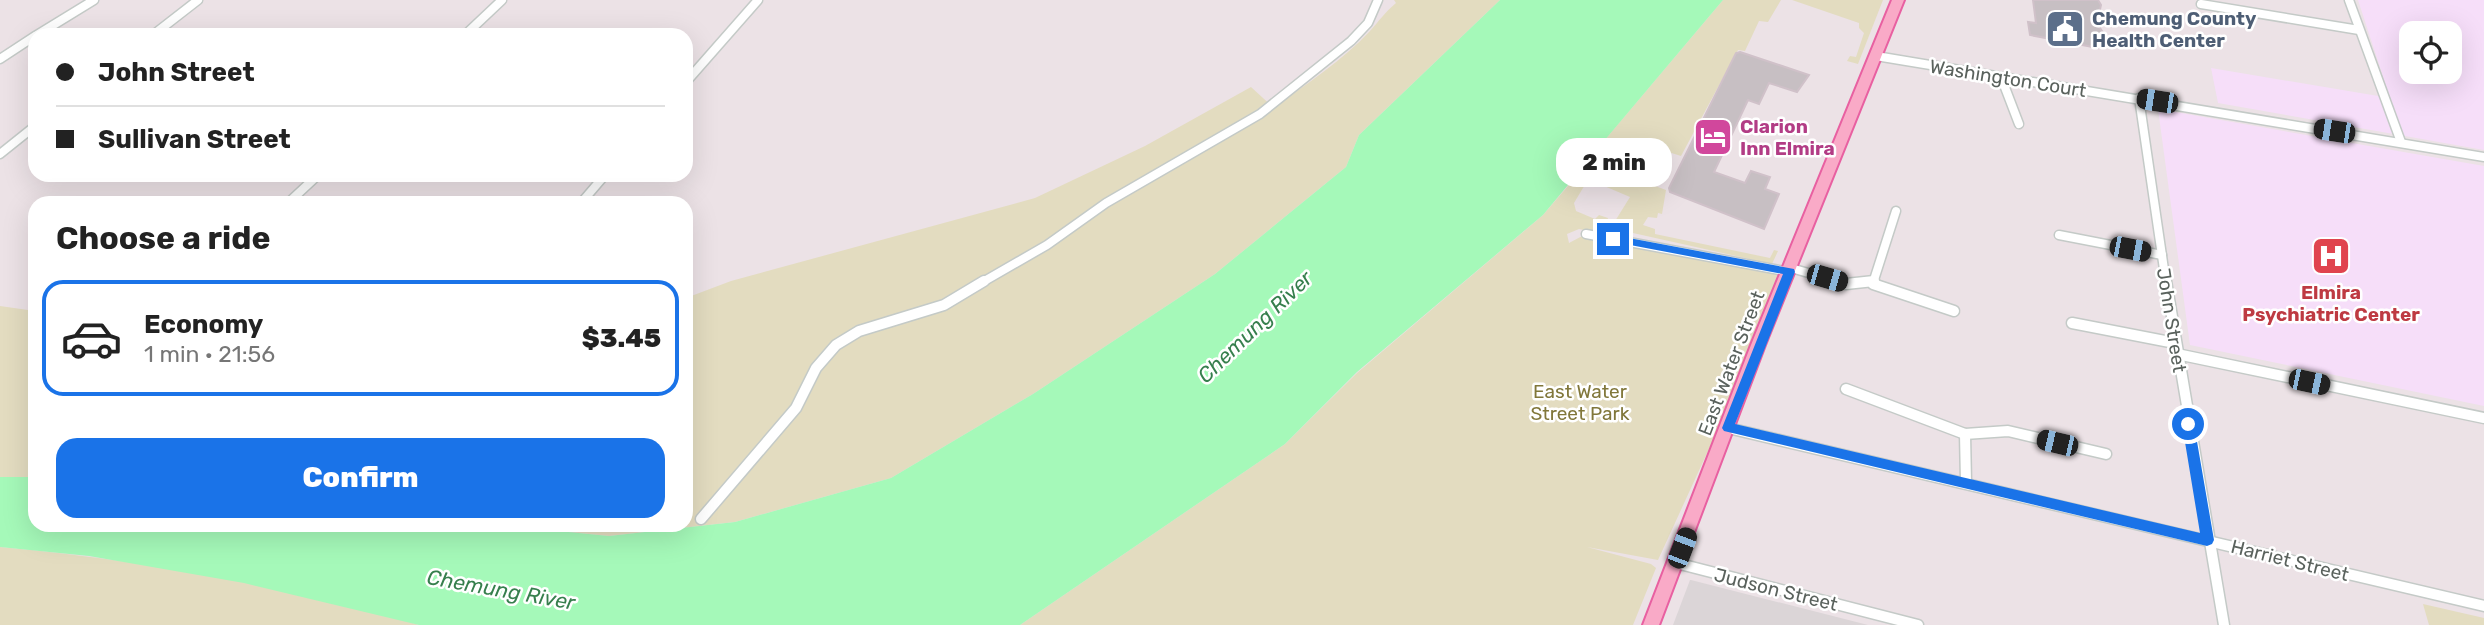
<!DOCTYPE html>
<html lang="en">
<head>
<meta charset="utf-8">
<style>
	body { margin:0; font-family:Rubik,sans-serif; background:#f2f2f2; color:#222; height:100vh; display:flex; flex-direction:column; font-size:26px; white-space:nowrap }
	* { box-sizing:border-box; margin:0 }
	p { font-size:23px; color:#767676 }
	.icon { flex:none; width:38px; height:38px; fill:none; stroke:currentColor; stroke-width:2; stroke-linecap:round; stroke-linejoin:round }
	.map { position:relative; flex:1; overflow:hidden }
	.side { position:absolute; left:28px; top:196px; width:665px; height:336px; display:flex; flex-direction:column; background:#fff; border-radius:21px; box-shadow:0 7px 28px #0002 }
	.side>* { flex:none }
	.top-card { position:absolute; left:28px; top:28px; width:665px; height:154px; border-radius:21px; box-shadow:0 7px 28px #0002; display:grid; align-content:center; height:154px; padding:0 28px; background:#fff }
	.buttons { position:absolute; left:2399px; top:21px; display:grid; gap:14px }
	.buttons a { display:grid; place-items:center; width:63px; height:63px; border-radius:14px; background:#fff; box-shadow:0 7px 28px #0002; font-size:35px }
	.end { position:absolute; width:32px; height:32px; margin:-16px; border:9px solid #1a73e8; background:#fff; box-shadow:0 0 0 4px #fff }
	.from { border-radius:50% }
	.bubble { position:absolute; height:49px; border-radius:21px; background:#fff; box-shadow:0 7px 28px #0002; font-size:23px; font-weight:800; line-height:49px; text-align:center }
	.car { position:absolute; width:21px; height:42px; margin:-21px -10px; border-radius:9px; box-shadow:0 0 5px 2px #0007; background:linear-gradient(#222 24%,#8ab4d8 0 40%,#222 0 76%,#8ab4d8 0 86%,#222 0) }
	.top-card b { display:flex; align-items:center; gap:24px; height:66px; font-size:26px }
	.top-card b+b { border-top:2px solid #e0e0e0 }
	.top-card i { width:18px; height:18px; background:#222 }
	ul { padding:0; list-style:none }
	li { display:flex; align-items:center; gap:21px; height:116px; margin:0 14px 10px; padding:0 14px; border:4px solid transparent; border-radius:21px }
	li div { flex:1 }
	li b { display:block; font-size:26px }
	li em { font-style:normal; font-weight:800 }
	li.selected { border-color:#1a73e8 }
	li>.icon { width:63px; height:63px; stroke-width:1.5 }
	h2 { padding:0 28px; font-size:32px; line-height:84px }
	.cta { display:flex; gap:14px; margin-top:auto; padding:14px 28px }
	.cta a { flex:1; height:80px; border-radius:21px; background:#1a73e8; color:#fff; font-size:28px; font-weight:800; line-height:80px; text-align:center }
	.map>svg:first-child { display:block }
	.industrial { fill:#dbd5d7 }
	.medical { fill:#f6def9; fill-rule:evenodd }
	.green { fill:#e3dcc0 }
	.water { fill:#a5f9b9 }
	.building { fill:#c7bfc3; stroke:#d0c1c9; stroke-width:2 }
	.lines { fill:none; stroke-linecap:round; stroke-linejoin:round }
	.minor-far1-casing { stroke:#c4cac7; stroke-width:11 }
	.minor-casing { stroke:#c4cac7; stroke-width:13 }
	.primary-casing { stroke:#e860a1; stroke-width:4 }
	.minor-far1 { stroke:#fff; stroke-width:8 }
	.minor { stroke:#fff; stroke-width:10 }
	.primary { fill:#f9aac7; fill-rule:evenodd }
	.route { fill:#1a73e8 }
	.labels { text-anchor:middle; stroke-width:5; stroke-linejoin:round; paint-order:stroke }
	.service-label { font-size:19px; font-weight:bold; fill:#4e5e75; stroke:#fff; text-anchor:start }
	.street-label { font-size:19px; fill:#5a625d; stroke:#fff }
	.hotel-label { font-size:19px; font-weight:bold; fill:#b23c85; stroke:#fff; text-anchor:start }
	.health-label { font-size:19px; font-weight:bold; fill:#be3a42; stroke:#fff }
	.park-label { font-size:19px; fill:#81773a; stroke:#fff }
	.water-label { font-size:21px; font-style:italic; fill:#367f4d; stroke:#fff }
</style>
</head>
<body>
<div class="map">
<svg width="2484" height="625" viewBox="0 0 2484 625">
	<rect width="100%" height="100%" fill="#ece2e6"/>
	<path class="industrial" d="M1690 580H1691L1868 625H1673Z"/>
	<g class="medical">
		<path d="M2358 0H2484V150L2218 103 2211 68 2390 98ZM2412 33H2450V72H2412Z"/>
		<path d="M2158 109 2484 166V406L2190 345Z"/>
	</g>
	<g class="green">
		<path d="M1394 0H1500L1359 135 1346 167 1215 274 1033 394 891 478 735 522 609 536 499 525H686V298L731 281 1035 198 1145 146 1251 87 1274 108C1306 84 1342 61 1370 31 1379 21 1385 12 1396 3Z"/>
		<path d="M1723 0H1781L1768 22 1759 21 1745 51 1738 50 1681 156 1656 148 1639 180 1666 190 1662 214 1658 213 1657 218 1648 217 1643 225 1655 229V234L1770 258 1774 250 1778 251 1772 264 1615 229 1612 226 1630 197 1576 174Z"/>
		<path d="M1792 0H1883L1858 64 1847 61 1850 56 1856 57 1864 33 1859 28V23Z"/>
		<path d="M1574 179 1586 183 1574 203 1576 211 1595 219 1599 215 1608 218 1603 234 1579 229 1567 234 1569 243 1586 234 1790 272 1658 560 1587 547 1651 564 1656 568 1633 625H1020L1285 444 1357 373 1543 215Z"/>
		<path d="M0 306 35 311V477H0Z"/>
		<path d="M0 547C136 560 289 583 419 625H0Z"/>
		<path d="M2423 604 2484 618V625H2429Z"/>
	</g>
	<path class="water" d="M1500 0H1723L1577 173 1590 179 1586 183 1573 179 1543 215 1357 372 1285 444 1020 625H419L244 583 89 556 0 547V477H35V525H499L609 536 735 522 891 478 1033 394 1215 274 1346 167 1359 135Z"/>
	<g class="building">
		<path d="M2033 0H2098L2101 5 2097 23 2105 36H2098V48L2030 35 2028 22 2036 23Z"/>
		<path d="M1740 52 1809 75 1797 92 1769 83 1759 104 1748 100 1714 172 1745 183 1751 171 1770 177 1765 189 1779 194 1764 229 1670 192 1669 188 1736 53Z"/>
	</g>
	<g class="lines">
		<g class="minor-far1-casing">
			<g id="minor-far1">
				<path d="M2349 0 2401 142"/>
				<path d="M2201 4 2359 30"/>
				<path d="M37 35 94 0"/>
				<path d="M153 35 198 0"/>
				<path d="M465 35 502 0"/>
				<path d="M1876 56 2484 157"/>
				<path d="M0 59 35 36"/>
				<path d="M2001 77 2019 124"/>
				<path d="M686 82 758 0"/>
				<path d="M2139 98 2166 283"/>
				<path d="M0 154 35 126"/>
				<path d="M288 203 318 175"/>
				<path d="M581 203 605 175"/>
				<path d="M1586 234 1790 272"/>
				<path d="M2059 235 2162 255"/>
				<path d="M1791 268 1843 283"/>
				<path d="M981 283 1047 245 1106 203 1260 114 1351 41 1368 23 1378 0"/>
				<path d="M1873 283 1896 211"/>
			</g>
		</g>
		<g class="minor-casing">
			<g id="minor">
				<path d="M1837 281 1846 284 1874 281"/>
				<path d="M2166 281 2224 625"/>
				<path d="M1873 284 1954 311"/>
				<path d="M2072 323 2175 343"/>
				<path d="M2177 354 2484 418"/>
				<path d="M1846 389 1965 434 2008 431 2106 454"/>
				<path d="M1728 428 2484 606"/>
				<path d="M1965 434 1966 482"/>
				<path d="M701 519 796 408 816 368 836 345 859 331 944 305 984 281"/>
				<path d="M1676 563 1918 625"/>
			</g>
		</g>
		<g class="primary-casing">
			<path id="primary" d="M1892 0H1904L1765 345 1659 625H1643L1751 345Z"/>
		</g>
		<use href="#minor-far1" class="minor-far1"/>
		<use href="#minor" class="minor"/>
		<use href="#primary" class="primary"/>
	</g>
	<path class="route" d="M1613 235 1794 269 1795 272 1735 424 2200 533 2182 424 2188 419 2194 424 2214 540 2212 544 2207 546 1724 431 1722 428 1783 274 1609 241 1607 239Z"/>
	<defs>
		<g id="civic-square" transform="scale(2.0125)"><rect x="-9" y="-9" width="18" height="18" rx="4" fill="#5c6f8a" stroke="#fff"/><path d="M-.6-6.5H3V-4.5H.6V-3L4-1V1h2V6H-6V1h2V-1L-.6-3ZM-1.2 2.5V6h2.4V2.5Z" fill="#fff"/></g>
		<g id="hotel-square" transform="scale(2.0125)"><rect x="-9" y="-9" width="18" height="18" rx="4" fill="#d1479c" stroke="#fff"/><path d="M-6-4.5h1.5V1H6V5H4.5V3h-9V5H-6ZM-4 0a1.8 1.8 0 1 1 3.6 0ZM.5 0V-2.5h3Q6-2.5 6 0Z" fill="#fff"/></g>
		<g id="hospital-square" transform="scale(2.0125)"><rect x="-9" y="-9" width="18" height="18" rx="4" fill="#e0444e" stroke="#fff"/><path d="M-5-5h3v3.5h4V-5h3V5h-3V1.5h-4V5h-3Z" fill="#fff"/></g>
	</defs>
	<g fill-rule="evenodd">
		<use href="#civic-square" x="2065" y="29"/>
		<use href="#hotel-square" x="1713" y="137"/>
		<use href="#hospital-square" x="2331" y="256"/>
	</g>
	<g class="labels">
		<g class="service-label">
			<text x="2092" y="25">Chemung County<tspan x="2092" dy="22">Health Center</tspan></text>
		</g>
		<g class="street-label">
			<text transform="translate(2008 78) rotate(9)" y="7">Washington Court</text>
			<text transform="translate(2172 320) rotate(81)" y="7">John Street</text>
			<text transform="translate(1731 363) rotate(-69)" y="7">East Water Street</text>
			<text transform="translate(2290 560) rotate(14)" y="7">Harriet Street</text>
			<text transform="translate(1776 589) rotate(14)" y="7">Judson Street</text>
		</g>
		<g class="hotel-label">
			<text x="1740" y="133">Clarion<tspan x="1740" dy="22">Inn Elmira</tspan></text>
		</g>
		<g class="health-label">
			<text x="2331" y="299">Elmira<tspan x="2331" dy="22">Psychiatric Center</tspan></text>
		</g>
		<g class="park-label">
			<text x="1580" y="398">East Water<tspan x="1580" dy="22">Street Park</tspan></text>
		</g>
		<g class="water-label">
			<text transform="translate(1255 327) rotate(-44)" y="7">Chemung River</text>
			<text transform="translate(501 590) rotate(10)" y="7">Chemung River</text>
		</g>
	</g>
</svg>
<div class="buttons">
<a><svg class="icon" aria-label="locate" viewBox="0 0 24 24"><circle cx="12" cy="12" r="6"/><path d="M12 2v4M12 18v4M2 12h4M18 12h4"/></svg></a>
</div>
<i class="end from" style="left:2188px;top:424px"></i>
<i class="end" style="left:1613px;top:239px"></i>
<div class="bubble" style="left:1556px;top:138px;width:116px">2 min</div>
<i class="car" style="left:2157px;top:101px;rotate:279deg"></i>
<i class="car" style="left:2334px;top:131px;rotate:279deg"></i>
<i class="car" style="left:2130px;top:249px;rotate:101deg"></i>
<i class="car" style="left:1827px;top:278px;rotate:106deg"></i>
<i class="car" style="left:2309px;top:382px;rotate:102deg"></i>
<i class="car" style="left:2057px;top:443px;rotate:283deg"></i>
<i class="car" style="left:1682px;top:548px;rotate:21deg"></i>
<div class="top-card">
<b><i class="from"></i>John Street</b>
<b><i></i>Sullivan Street</b>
</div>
<section class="side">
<h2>Choose a ride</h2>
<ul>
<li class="selected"><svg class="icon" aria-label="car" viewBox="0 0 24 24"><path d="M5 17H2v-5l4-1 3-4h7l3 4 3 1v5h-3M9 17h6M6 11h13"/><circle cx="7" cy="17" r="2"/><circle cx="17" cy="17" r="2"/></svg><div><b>Economy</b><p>1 min · 21:56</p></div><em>$3.45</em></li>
</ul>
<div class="cta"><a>Confirm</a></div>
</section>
</div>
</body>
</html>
